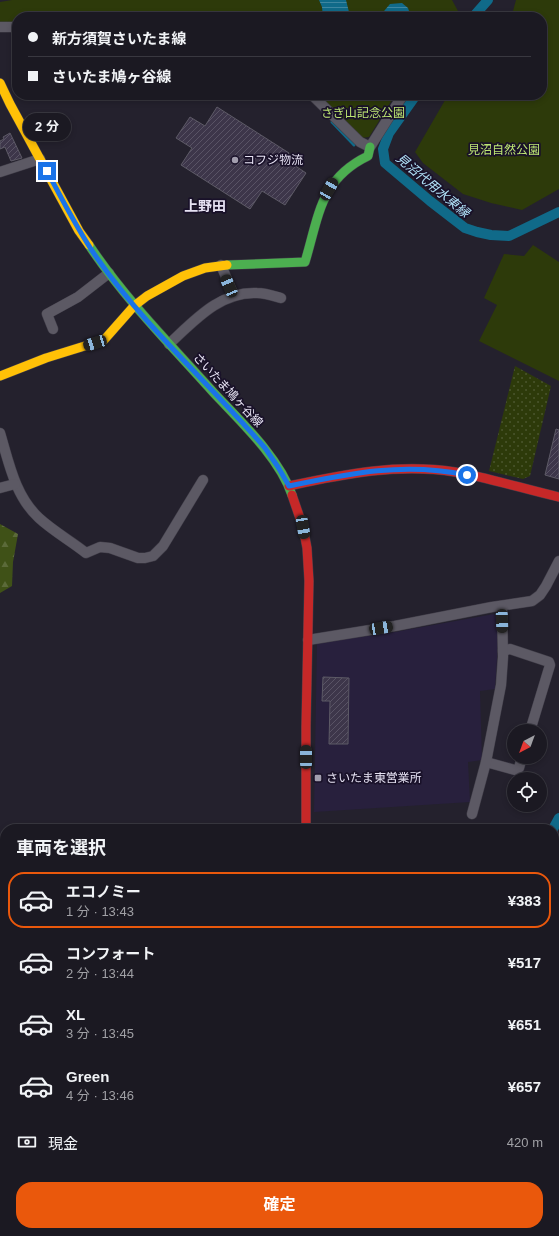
<!DOCTYPE html>
<html lang="ja">
<head>
<meta charset="utf-8">
<style>
	body { margin:0; font-family:Arial,"Noto Sans JP",sans-serif; background:#28262f; color:#f1f3f6; height:100vh; display:flex; flex-direction:column; font-size:15px; white-space:nowrap }
	* { box-sizing:border-box; margin:0 }
	p { font-size:13px; color:#a0a0a5 }
	.icon { flex:none; width:22px; height:22px; fill:none; stroke:currentColor; stroke-width:2; stroke-linecap:round; stroke-linejoin:round }
	.map { position:relative; flex:1; overflow:hidden }
	.panel { position:absolute; left:0px; top:824px; width:559px; height:412px; display:flex; flex-direction:column; background:#1b1922; border-radius:16px 16px 0 0; box-shadow:0 2px 6px #0003,0 0 0 1px #393840 }
	.panel>* { flex:none }
	.banner { position:absolute; left:12px; top:12px; width:535px; height:88px; border-radius:16px; box-shadow:0 2px 6px #0003,0 0 0 1px #393840; display:grid; align-content:center; height:88px; padding:0 16px; background:#1b1922 }
	.needle { width:26px; rotate:221deg }
	.fabs { position:absolute; left:507px; top:724px; display:grid; gap:8px }
	.fabs a { display:grid; place-items:center; width:40px; height:40px; border-radius:50%; background:#1b1922; box-shadow:0 2px 6px #0003,0 0 0 1px #393840; font-size:20px }
	.end { position:absolute; width:18px; height:18px; margin:-9px; border:5px solid #1a73e8; background:#fff; box-shadow:0 0 0 2px #fff }
	.from { border-radius:50% }
	.bubble { position:absolute; height:28px; border-radius:14px; background:#1b1922; box-shadow:0 2px 6px #0003,0 0 0 1px #393840; font-size:13px; font-weight:700; line-height:28px; text-align:center }
	.car { position:absolute; width:12px; height:24px; margin:-12px -6px; border-radius:5px; box-shadow:0 0 3px 1px #0007; background:linear-gradient(#222 24%,#8ab4d8 0 40%,#222 0 76%,#8ab4d8 0 86%,#222 0) }
	.banner b { display:flex; align-items:center; gap:14px; height:38px; font-size:15px }
	.banner b+b { border-top:1px solid #393840 }
	.banner i { width:10px; height:10px; background:#f1f3f6 }
	ul { padding:0; list-style:none }
	li { display:flex; align-items:center; gap:12px; height:56px; margin:0 8px 6px; padding:0 8px; border:2px solid transparent; border-radius:16px }
	li div { flex:1 }
	li b { display:block; font-size:15px }
	li em { font-style:normal; font-weight:700 }
	li.on { border-color:#ea580c }
	li>.icon { width:36px; height:36px; stroke-width:1.5 }
	h2 { padding:0 16px; font-size:18px; line-height:48px }
	.pay { display:flex; align-items:center; gap:10px; height:44px; padding:0 16px; font-size:15px }
	.pay p { margin-inline-start:auto }
	.cta { display:flex; gap:8px; margin-top:auto; padding:8px 16px }
	.cta a { flex:1; height:46px; border-radius:16px; background:#ea580c; color:#fff; font-size:16px; font-weight:700; line-height:46px; text-align:center }
	.map>svg:first-child { display:block }
	.built { fill:#28203d }
	.forest { fill:url(#forest-firs) }
	.park { fill:#2d3a0a }
	.garden { fill:url(#garden-dots) }
	.water { fill:url(#water-rules) }
	.lines { fill:none; stroke-linecap:round; stroke-linejoin:round }
	.stream { stroke:#106a89; stroke-width:3 }
	.canal { stroke:#106a89; stroke-width:10 }
	.building { fill:url(#building-hatch); stroke:#5d5a66 }
	.street-casing { stroke:#413e49; stroke-width:11 }
	.fast-casing { stroke:#413e49; stroke-width:10 }
	.slow-casing { stroke:#413e49; stroke-width:10 }
	.jam-casing { stroke:#413e49; stroke-width:10 }
	.street { stroke:#5c5964; stroke-width:10 }
	.fast { stroke:#4caf50; stroke-width:9 }
	.slow { stroke:#ffc107; stroke-width:9 }
	.jam { stroke:#c62828; stroke-width:9 }
	.route { stroke:#1a73e8; stroke-width:5 }
	.poi-dot { fill:#a29eae; stroke:#191129; stroke-width:1.5 }
	.labels { text-anchor:middle; stroke-width:3.5; stroke-linejoin:round; paint-order:stroke }
	.park-label { font-size:12px; fill:#bde673; stroke:#191129 }
	.poi-label { font-size:12px; fill:#e6e2f3; stroke:#191129; text-anchor:start }
	.street-label { font-size:12px; fill:#e6e2f3; stroke:#191129 }
	.water-label { font-size:13px; font-style:italic; fill:#b1e3f9; stroke:#191129 }
	.quarter-label { font-size:14px; font-weight:bold; fill:#e6e2f3; stroke:#191129 }
</style>
</head>
<body>
<div class="map">
<svg width="559" height="1236" viewBox="0 0 559 1236">
	<defs>
		<pattern id="forest-firs" width="22" height="20" patternUnits="userSpaceOnUse"><rect width="22" height="20" fill="#3f5117"/><path d="M5 1l3.5 6h-7zM16 11l3.5 6h-7z" fill="#5b6a39"/></pattern>
		<pattern id="garden-dots" width="8" height="8" patternUnits="userSpaceOnUse"><rect width="8" height="8" fill="#2d3a0a"/><path d="M2 2h.1M6 6h.1" fill="none" stroke="#4b562e" stroke-width="1.8" stroke-linecap="round"/></pattern>
		<pattern id="water-rules" width="6" height="5" patternUnits="userSpaceOnUse"><rect width="6" height="5" fill="#106a89"/><path d="M0 2.5h6" fill="none" stroke="#3e86a0"/></pattern>
		<pattern id="building-hatch" width="6" height="6" patternUnits="userSpaceOnUse"><rect width="6" height="6" fill="#3d364a"/><path d="M-1 1l2-2M0 6l6-6M5 7l2-2" fill="none" stroke="#595365"/></pattern>
	</defs>
	<rect width="100%" height="100%" fill="#24212d"/>
	<path class="built" d="M494 614 497 617 498 644 495 689 480 691 482 760 468 762 470 802 314 812 317 643 395 632Z"/>
	<path class="forest" d="M0 524 18 534 13 562 12 586 0 593Z"/>
	<g class="park">
		<path d="M12 0H452L458 11 452 17H17V24H0V2Z"/>
		<path d="M516 0H559V189L522 210 491 203 463 194 423 163 415 152 448 95H542V17H505L513 11Z"/>
		<path d="M319 95H395L369 137 361 138Z"/>
		<path d="M533 245 559 262V381L479 341 497 305 484 298 504 254 524 256Z"/>
	</g>
	<path class="garden" d="M515 366 551 386 530 476 523 479 489 471Z"/>
	<g class="water">
		<path d="M319 0H346L349 12 354 17H323L322 7Z"/>
		<path d="M402 3 408 8 411 17H379L390 4Z"/>
	</g>
	<g class="lines">
		<path class="stream" d="M332 122 354 145"/>
		<g class="canal">
			<path d="M473 17 488 0"/>
			<path d="M416 95 389 133 383 149 385 163 430 201 465 228 477 232 491 235 509 236 559 212"/>
			<path d="M553 829 559 818"/>
			<path d="M392 1236 394 1231"/>
		</g>
	</g>
	<g class="building">
		<path d="M217 107 289 153 285 159 306 173 285 205 262 191 250 209 181 165 192 148 176 138 190 117 205 126Z"/>
		<path d="M10 133 22 158 11 161 5 147 0 149V141L4 139 3 137Z"/>
		<path d="M556 429 559 430V479L545 475Z"/>
		<path d="M323 677 349 678 348 744H329L330 701H322Z"/>
	</g>
	<g class="lines">
		<g class="street-casing">
			<g id="street">
				<path d="M0 27H17"/>
				<path d="M312 95 360 142 370 147 403 95"/>
				<path d="M0 172 40 159"/>
				<path d="M221 265 234 296"/>
				<path d="M53 329 47 314 78 297 109 273"/>
				<path d="M169 344C194 321 220 291 257 293 265 293 274 296 281 298"/>
				<path d="M0 433C9 463 15 496 39 518 53 531 71 541 86 553L100 547 110 548 138 558H145L153 556 163 546 203 480"/>
				<path d="M0 488 15 484"/>
				<path d="M308 640 395 626 492 607 532 601 540 595 546 586 559 561"/>
				<path d="M503 651 510 649 549 662 550 665 530 731"/>
				<path d="M486 762 515 770 519 768 522 757"/>
				<path d="M472 814 486 762 501 685 503 657 502 606"/>
				<path d="M0 940H5"/>
				<path d="M0 1028H5"/>
				<path d="M0 1205H5"/>
				<path d="M237 1231 270 1236"/>
			</g>
		</g>
		<g class="fast-casing">
			<g id="fast">
				<path d="M89 245C125 299 170 344 213 392 240 421 279 457 292 495"/>
				<path d="M227 265 305 262C319 216 320 179 368 156L370 147"/>
			</g>
		</g>
		<g class="slow-casing">
			<g id="slow">
				<path d="M0 83 10 104 79 231 89 245"/>
				<path d="M0 376 46 358 104 340 134 306 147 296 183 276 205 268 227 265"/>
				<path d="M273 1236 274 1231"/>
			</g>
		</g>
		<g class="jam-casing">
			<g id="jam">
				<path d="M289 486C344 474 399 463 455 472 490 478 524 489 559 497"/>
				<path d="M292 495 303 527 307 548 309 581 306 726V829"/>
			</g>
		</g>
		<use href="#street" class="street"/>
		<use href="#fast" class="fast"/>
		<use href="#slow" class="slow"/>
		<use href="#jam" class="jam"/>
	</g>
	<g class="lines">
		<path class="route" d="M47 171C63 201 78 231 97 258 145 327 210 384 265 448L278 467 289 486C351 473 404 462 467 475"/>
	</g>
	<g class="poi-dot">
		<circle cx="235" cy="160" r="4"/>
		<rect x="314" y="774" width="8" height="8" rx="2"/>
	</g>
	<g class="labels">
		<g class="park-label">
			<text x="363" y="117">さぎ山記念公園</text>
			<text x="504" y="154">見沼自然公園</text>
		</g>
		<g class="poi-label">
			<text x="243" y="164">コフジ物流</text>
			<text x="326" y="782">さいたま東営業所</text>
		</g>
		<g class="street-label">
			<text transform="translate(228 390) rotate(47)" y="4">さいたま鳩ヶ谷線</text>
		</g>
		<g class="water-label">
			<text transform="translate(433 185) rotate(40)" y="5">見沼代用水東縁</text>
		</g>
		<g class="quarter-label">
			<text x="205" y="211">上野田</text>
		</g>
	</g>
</svg>
<div class="fabs">
<a><svg class="needle" viewBox="-14 -14 28 28"><path d="M0-13l5 13h-10z" fill="#e53935"/><path d="M0 13l5-13h-10z" fill="#a0a0a5"/></svg></a>
<a><svg class="icon" aria-label="locate" viewBox="0 0 24 24"><circle cx="12" cy="12" r="6"/><path d="M12 2v4M12 18v4M2 12h4M18 12h4"/></svg></a>
</div>
<i class="end from" style="left:467px;top:475px"></i>
<i class="end" style="left:47px;top:171px"></i>
<div class="bubble" style="left:23px;top:113px;width:48px">2 分</div>
<i class="car" style="left:329px;top:189px;rotate:30deg"></i>
<i class="car" style="left:229px;top:286px;rotate:337deg"></i>
<i class="car" style="left:95px;top:343px;rotate:253deg"></i>
<i class="car" style="left:303px;top:527px;rotate:170deg"></i>
<i class="car" style="left:502px;top:621px;rotate:178deg"></i>
<i class="car" style="left:381px;top:628px;rotate:81deg"></i>
<i class="car" style="left:306px;top:757px;rotate:0deg"></i>
<div class="banner">
<b><i class="from"></i>新方須賀さいたま線</b>
<b><i></i>さいたま鳩ヶ谷線</b>
</div>
<section class="panel">
<h2>車両を選択</h2>
<ul>
<li class="on"><svg class="icon" aria-label="car" viewBox="0 0 24 24"><path d="M5 17H2v-5l4-1 3-4h7l3 4 3 1v5h-3M9 17h6M6 11h13"/><circle cx="7" cy="17" r="2"/><circle cx="17" cy="17" r="2"/></svg><div><b>エコノミー</b><p>1 分 · 13:43</p></div><em>¥383</em></li>
<li><svg class="icon" aria-label="car" viewBox="0 0 24 24"><path d="M5 17H2v-5l4-1 3-4h7l3 4 3 1v5h-3M9 17h6M6 11h13"/><circle cx="7" cy="17" r="2"/><circle cx="17" cy="17" r="2"/></svg><div><b>コンフォート</b><p>2 分 · 13:44</p></div><em>¥517</em></li>
<li><svg class="icon" aria-label="car" viewBox="0 0 24 24"><path d="M5 17H2v-5l4-1 3-4h7l3 4 3 1v5h-3M9 17h6M6 11h13"/><circle cx="7" cy="17" r="2"/><circle cx="17" cy="17" r="2"/></svg><div><b>XL</b><p>3 分 · 13:45</p></div><em>¥651</em></li>
<li><svg class="icon" aria-label="car" viewBox="0 0 24 24"><path d="M5 17H2v-5l4-1 3-4h7l3 4 3 1v5h-3M9 17h6M6 11h13"/><circle cx="7" cy="17" r="2"/><circle cx="17" cy="17" r="2"/></svg><div><b>Green</b><p>4 分 · 13:46</p></div><em>¥657</em></li>
</ul>
<div class="pay"><svg class="icon" aria-label="cash" viewBox="0 0 24 24"><path d="M3 7h18v10H3z"/><circle cx="12" cy="12" r="2"/></svg>現金<p>420 m</p></div>
<div class="cta"><a>確定</a></div>
</section>
</div>
</body>
</html>
